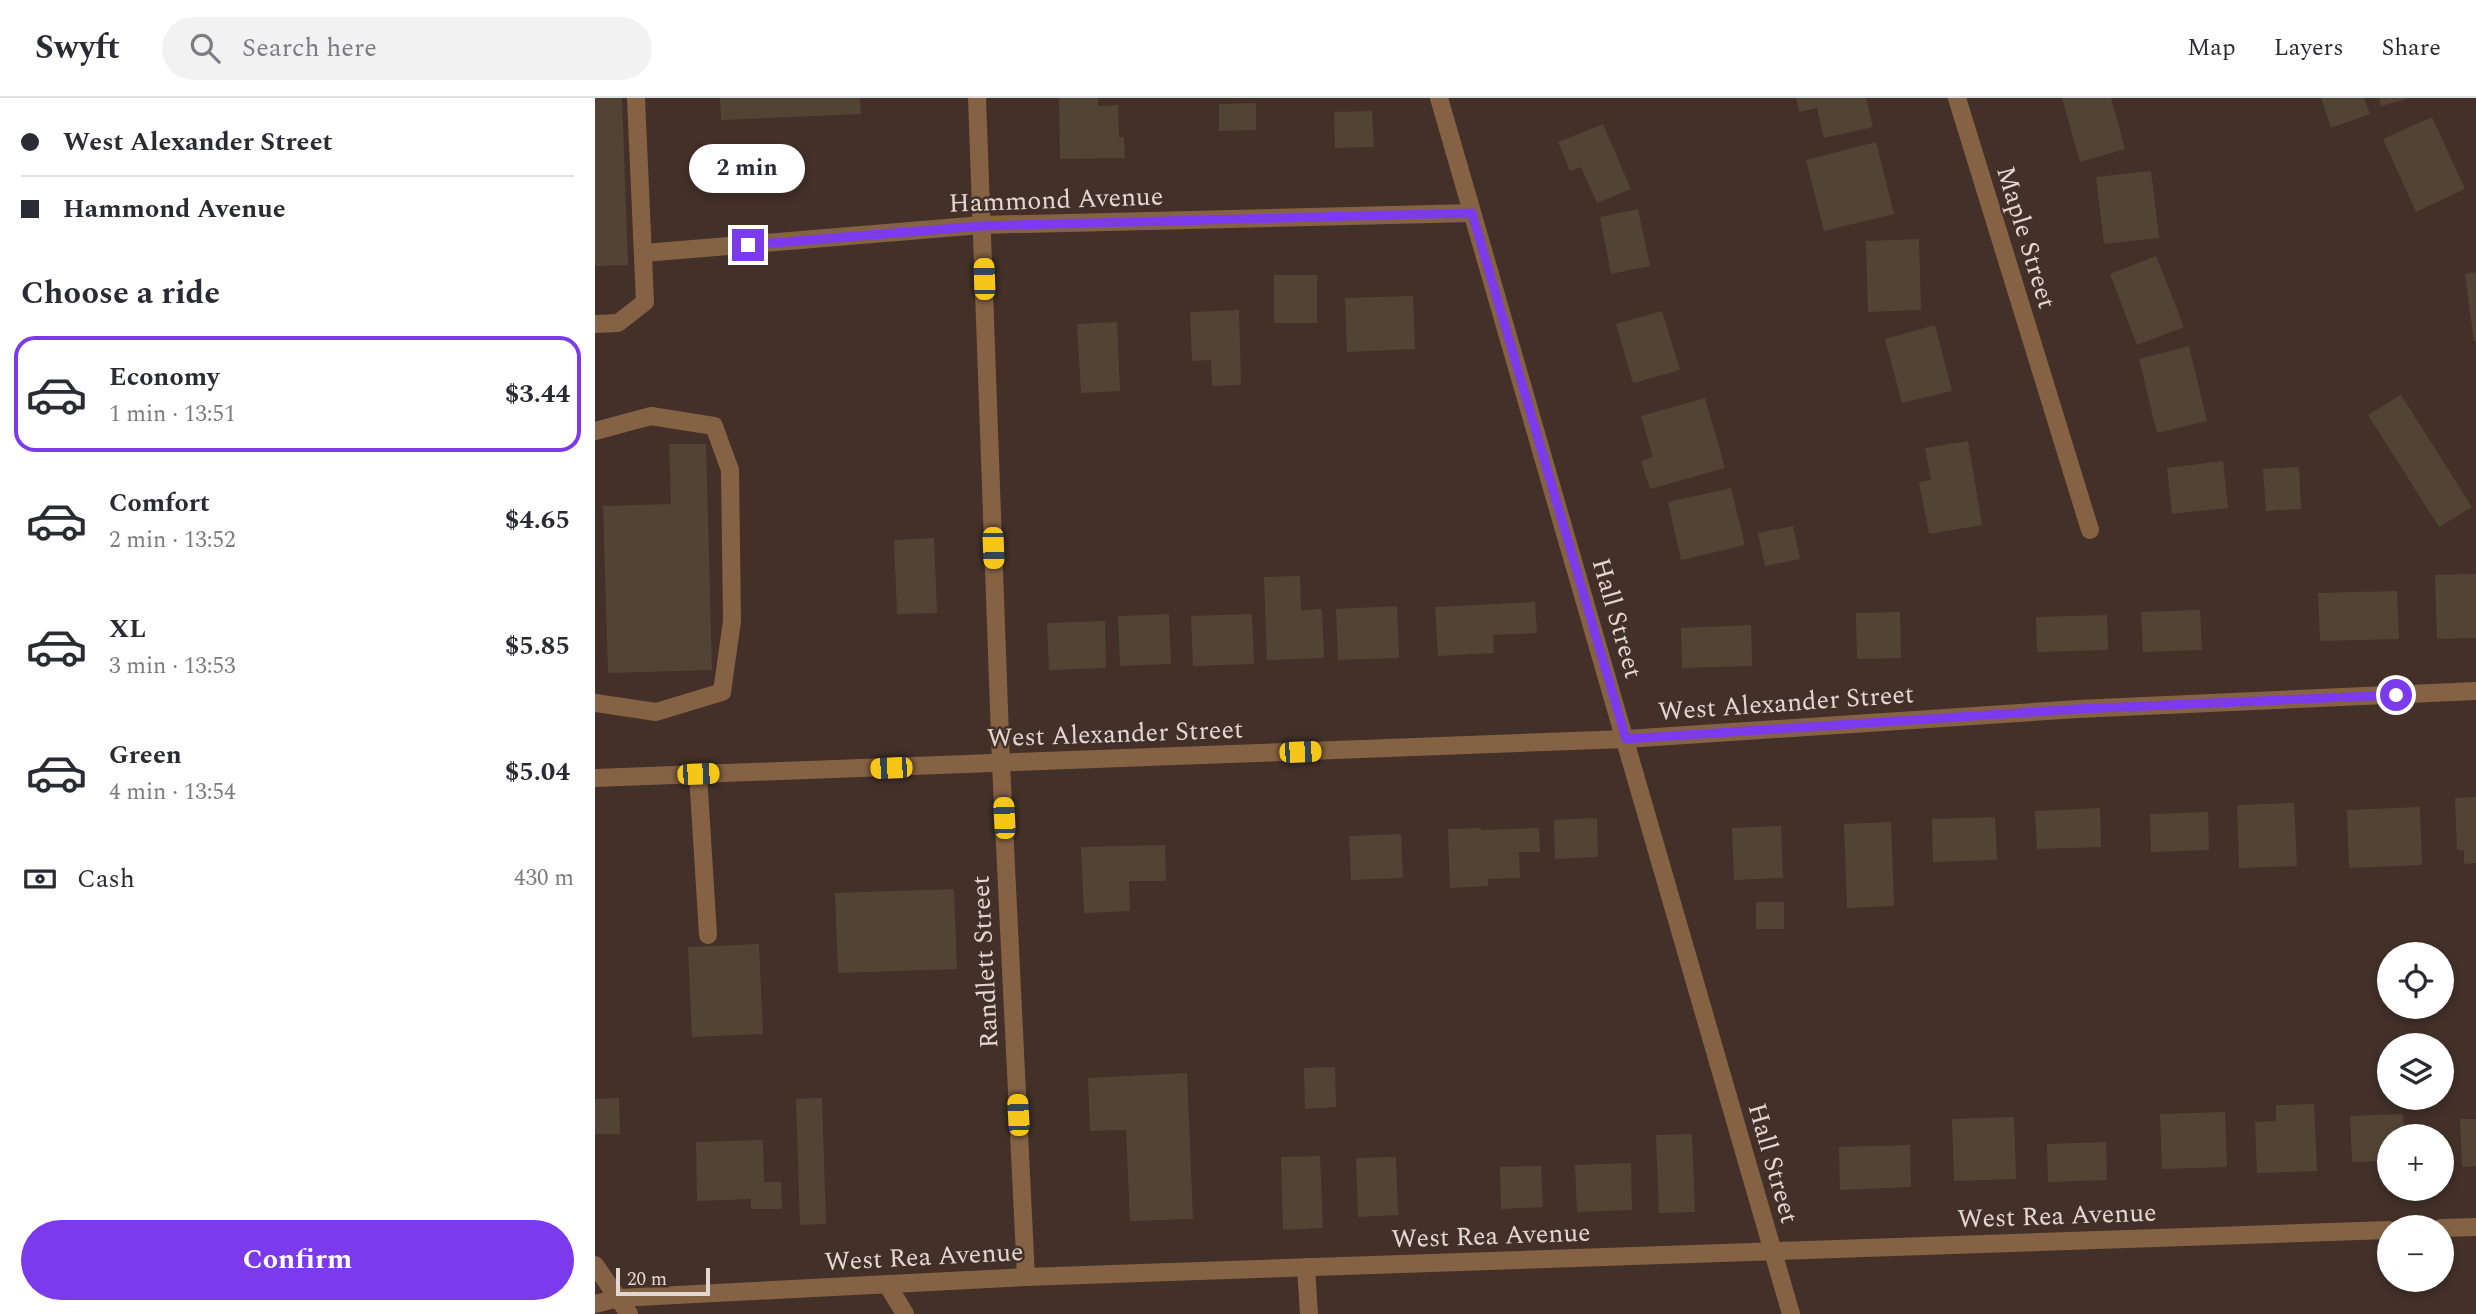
<!DOCTYPE html>
<html lang="en">
<head>
<meta charset="utf-8">
<style>
	body { margin:0; font-family:Spectral,serif; background:#f2f2f3; color:#2b2b33; height:100vh; display:flex; flex-direction:column; font-size:26px; white-space:nowrap }
	* { box-sizing:border-box; margin:0 }
	p { font-size:23px; color:#7c7c81 }
	.icon { flex:none; width:38px; height:38px; fill:none; stroke:currentColor; stroke-width:2; stroke-linecap:round; stroke-linejoin:round }
	.map { position:relative; flex:1; overflow:hidden }
	.side { display:flex; flex-direction:column; background:#fff; width:595px }
	.side>* { flex:none }
	.top-card { display:grid; align-content:center; height:154px; padding:0 21px; background:#fff }
	.fabs { position:absolute; left:1782px; top:844px; display:grid; gap:14px }
	.fabs a { display:grid; place-items:center; width:77px; height:77px; border-radius:50%; background:#fff; box-shadow:0 4px 10px #0003; font-size:35px }
	.scale { position:absolute; left:21px; bottom:18px; width:94px; box-sizing:border-box; padding-left:7px; border:4px solid #e3d7d2; border-top:0; font-size:19px; line-height:24px; white-space:nowrap; color:#e3d7d2; -webkit-text-stroke:5px #423029; paint-order:stroke }
	.end { position:absolute; width:32px; height:32px; margin:-16px; border:9px solid #7c3aed; background:#fff; box-shadow:0 0 0 4px #fff }
	.from { border-radius:50% }
	.bubble { position:absolute; height:49px; border-radius:24px; background:#fff; box-shadow:0 4px 10px #0003; font-size:23px; font-weight:700; line-height:49px; text-align:center }
	.car { position:absolute; width:21px; height:42px; margin:-21px -10px; border-radius:9px; box-shadow:0 0 5px 2px #0007; background:linear-gradient(#f5c518 24%,#345 0 40%,#f5c518 0 76%,#345 0 86%,#f5c518 0) }
	.top-card b { display:flex; align-items:center; gap:24px; height:66px; font-size:26px }
	.top-card b+b { border-top:2px solid #e1e1e2 }
	.top-card i { width:18px; height:18px; background:#2b2b33 }
	ul { padding:0; list-style:none }
	li { display:flex; align-items:center; gap:21px; height:116px; margin:0 14px 10px; padding:0 7px; border:4px solid transparent; border-radius:21px }
	li div { flex:1 }
	li b { display:block; font-size:26px }
	li em { font-style:normal; font-weight:700 }
	li.current { border-color:#7c3aed }
	li>.icon { width:63px; height:63px; stroke-width:1.5 }
	h2 { padding:0 21px; font-size:32px; line-height:84px }
	.pay { display:flex; align-items:center; gap:18px; height:77px; padding:0 21px; font-size:26px }
	.pay p { margin-inline-start:auto }
	.button { display:flex; gap:14px; margin-top:auto; padding:14px 21px }
	.button a { flex:1; height:80px; border-radius:42px; background:#7c3aed; color:#fff; font-size:28px; font-weight:700; line-height:80px; text-align:center }
	header { display:flex; align-items:center; gap:42px; box-sizing:border-box; height:98px; padding:0 35px; background:#fff; border-bottom:2px solid #e1e1e2 }
	header strong { font-size:33px }
	nav { display:flex; gap:38px; margin-inline-start:auto; font-size:24px }
	.search { width:490px; height:63px; background:#f2f2f3; display:flex; align-items:center; gap:18px; box-sizing:border-box; padding:0 24px; border-radius:38px; color:#7c7c81; font-size:26px }
	main { display:flex; flex:1; min-height:0 }
	.map>svg:first-child { display:block }
	.building { fill:#514435 }
	.lines { fill:none; stroke-linecap:round; stroke-linejoin:round }
	.minor { stroke:#856243; stroke-width:18 }
	.route { stroke:#7c3aed; stroke-width:9 }
	.labels { text-anchor:middle; stroke-width:5; stroke-linejoin:round; paint-order:stroke }
	.street-label { font-size:26px; fill:#e3d7d2; stroke:#423029 }
</style>
</head>
<body>
<header>
<strong>Swyft</strong>
<div class="search"><svg class="icon" aria-label="search" viewBox="0 0 24 24"><circle cx="10" cy="10" r="6"/><path d="M15 15l6 6"/></svg>Search here</div>
<nav><a>Map</a><a>Layers</a><a>Share</a></nav>
</header>
<main>
<section class="side">
<div class="top-card">
<b><i class="from"></i>West Alexander Street</b>
<b><i></i>Hammond Avenue</b>
</div>
<h2>Choose a ride</h2>
<ul>
<li class="current"><svg class="icon" aria-label="car" viewBox="0 0 24 24"><path d="M5 17H2v-5l4-1 3-4h7l3 4 3 1v5h-3M9 17h6M6 11h13"/><circle cx="7" cy="17" r="2"/><circle cx="17" cy="17" r="2"/></svg><div><b>Economy</b><p>1 min · 13:51</p></div><em>$3.44</em></li>
<li><svg class="icon" aria-label="car" viewBox="0 0 24 24"><path d="M5 17H2v-5l4-1 3-4h7l3 4 3 1v5h-3M9 17h6M6 11h13"/><circle cx="7" cy="17" r="2"/><circle cx="17" cy="17" r="2"/></svg><div><b>Comfort</b><p>2 min · 13:52</p></div><em>$4.65</em></li>
<li><svg class="icon" aria-label="car" viewBox="0 0 24 24"><path d="M5 17H2v-5l4-1 3-4h7l3 4 3 1v5h-3M9 17h6M6 11h13"/><circle cx="7" cy="17" r="2"/><circle cx="17" cy="17" r="2"/></svg><div><b>XL</b><p>3 min · 13:53</p></div><em>$5.85</em></li>
<li><svg class="icon" aria-label="car" viewBox="0 0 24 24"><path d="M5 17H2v-5l4-1 3-4h7l3 4 3 1v5h-3M9 17h6M6 11h13"/><circle cx="7" cy="17" r="2"/><circle cx="17" cy="17" r="2"/></svg><div><b>Green</b><p>4 min · 13:54</p></div><em>$5.04</em></li>
</ul>
<div class="pay"><svg class="icon" aria-label="cash" viewBox="0 0 24 24"><path d="M3 7h18v10H3z"/><circle cx="12" cy="12" r="2"/></svg>Cash<p>430 m</p></div>
<div class="button"><a>Confirm</a></div>
</section>
<div class="map">
<svg width="1881" height="1216" viewBox="0 0 1881 1216">
	<rect width="100%" height="100%" fill="#423029"/>
	<g class="building">
		<path d="M0 0H27L33 167 0 168Z"/>
		<path d="M125 0H265L266 16 126 22Z"/>
		<path d="M464 0H503V8L523 7 524 39H529L530 60 465 61Z"/>
		<path d="M1201 0H1271L1278 29 1229 40 1222 10 1204 14Z"/>
		<path d="M1467 0H1516L1530 51 1485 64Z"/>
		<path d="M1726 0H1769L1775 16 1736 30Z"/>
		<path d="M1784 0H1811L1812 1 1786 8Z"/>
		<path d="M661 5V32L624 33V6Z"/>
		<path d="M777 13 779 49 740 50 739 14Z"/>
		<path d="M1837 19 1870 91 1821 114 1788 41Z"/>
		<path d="M1008 26 1036 91 1002 105 986 69 975 73 963 44Z"/>
		<path d="M1281 44 1299 116 1229 133 1211 62Z"/>
		<path d="M1556 73 1564 140 1509 146 1501 79Z"/>
		<path d="M1043 111 1055 168 1016 176 1005 119Z"/>
		<path d="M1324 141 1326 212 1273 214 1271 143Z"/>
		<path d="M1561 158 1589 229 1542 247 1515 176Z"/>
		<path d="M1881 174V243L1879 244 1870 176Z"/>
		<rect x="679" y="177" width="43" height="48"/>
		<path d="M818 198 820 251 752 254 750 200Z"/>
		<path d="M644 212 646 287 617 288 616 262 597 263 595 214Z"/>
		<path d="M1067 213 1085 272 1038 285 1021 226Z"/>
		<path d="M522 224 525 293 486 295 482 226Z"/>
		<path d="M1340 227 1357 293 1307 305 1290 241Z"/>
		<path d="M1594 248 1612 323 1562 335 1544 261Z"/>
		<path d="M1806 297 1877 409 1844 429 1773 317Z"/>
		<path d="M1110 300 1130 370 1055 391 1046 363 1058 359 1046 318Z"/>
		<path d="M1373 343 1387 427 1334 436 1324 384 1336 382 1330 350Z"/>
		<path d="M74 346H111L117 572 13 575 8 408 76 406Z"/>
		<path d="M1628 363 1633 410 1577 416 1572 370Z"/>
		<path d="M1704 369 1706 411 1671 413 1668 371Z"/>
		<path d="M1136 390 1150 447 1086 462 1073 404Z"/>
		<path d="M1198 428 1205 461 1170 468 1163 435Z"/>
		<path d="M339 440 342 515 302 516 299 442Z"/>
		<path d="M1881 476V540L1842 541 1840 477Z"/>
		<path d="M705 478 706 512 727 511 729 560 672 562 669 479Z"/>
		<path d="M1802 493 1804 541 1725 543 1723 495Z"/>
		<path d="M940 504 942 535 898 537 899 555 843 558 840 509Z"/>
		<path d="M802 508 804 560 743 562 741 511Z"/>
		<path d="M1605 512 1607 552 1548 554 1546 514Z"/>
		<path d="M1305 514 1306 560 1262 561 1261 515Z"/>
		<path d="M574 516 576 566 525 568 523 518Z"/>
		<path d="M657 516 659 566 598 568 596 518Z"/>
		<path d="M1512 517 1513 552 1442 554 1441 519Z"/>
		<path d="M510 523 511 570 454 572 452 525Z"/>
		<path d="M1156 527 1157 568 1087 570 1086 530Z"/>
		<path d="M1881 699V765L1869 766V752H1862L1860 700Z"/>
		<path d="M1699 705 1702 768 1644 770 1642 707Z"/>
		<path d="M1825 709 1827 767 1754 770 1752 712Z"/>
		<path d="M1505 710 1506 749 1442 751 1440 713Z"/>
		<path d="M1613 714 1614 752 1556 754 1555 716Z"/>
		<path d="M1400 719 1402 762 1338 764 1337 721Z"/>
		<path d="M1002 720 1003 759 960 761 959 722Z"/>
		<path d="M1296 724 1299 808 1252 810 1249 726Z"/>
		<path d="M1186 728 1188 780 1139 782 1137 730Z"/>
		<path d="M886 730V732L944 730 945 754H924L925 780 893 781V788L855 790 853 731Z"/>
		<path d="M806 736 808 780 756 782 754 738Z"/>
		<path d="M570 747 571 783H534L535 813 489 815 486 749Z"/>
		<path d="M359 791 362 871 243 875 240 795Z"/>
		<rect x="1161" y="804" width="28" height="27"/>
		<path d="M164 846 168 936 97 939 93 849Z"/>
		<path d="M740 969 741 1009 710 1011 709 970Z"/>
		<path d="M592 975 598 1121 535 1123 531 1032 495 1033 493 980Z"/>
		<path d="M24 1000 25 1036H0V1001Z"/>
		<path d="M227 1000 231 1126 205 1127 201 1001Z"/>
		<path d="M1719 1006 1722 1073 1662 1075 1660 1024 1681 1023V1007Z"/>
		<path d="M1630 1014 1632 1069 1567 1071 1565 1016Z"/>
		<path d="M1808 1016 1809 1038H1794V1063L1757 1064 1755 1018Z"/>
		<path d="M1419 1019 1421 1081 1359 1083 1357 1021Z"/>
		<path d="M1865 1021H1881V1068L1867 1069Z"/>
		<path d="M1097 1036 1100 1114 1064 1115 1061 1037Z"/>
		<path d="M168 1042 169 1084H186L187 1111H156V1101L102 1103 101 1044Z"/>
		<path d="M1511 1044 1512 1082 1453 1084 1452 1046Z"/>
		<path d="M1315 1047 1316 1089 1245 1092 1244 1049Z"/>
		<path d="M725 1058 728 1130 688 1132 686 1059Z"/>
		<path d="M801 1059 803 1117 763 1119 761 1060Z"/>
		<path d="M1036 1065 1037 1112 982 1114 980 1067Z"/>
		<path d="M946 1068 948 1109 906 1111 905 1069Z"/>
	</g>
	<g class="lines">
		<g class="minor">
			<path d="M382 0 406 666 431 1179"/>
			<path d="M844 0 1196 1216"/>
			<path d="M1362 0 1495 432"/>
			<path d="M49 155 387 127 877 115"/>
			<path d="M0 226 23 225 50 204 41 0"/>
			<path d="M0 333 56 318 119 328 135 372 137 523 127 594 61 614 0 605"/>
			<path d="M103 676 113 837"/>
			<path d="M0 680 1031 641 1483 611 1881 593"/>
			<path d="M1846 1130 1881 1129"/>
			<path d="M0 1167 34 1216"/>
			<path d="M711 1169 714 1216"/>
			<path d="M292 1186 310 1216"/>
			<path d="M0 1206 24 1200 431 1179 1794 1132"/>
		</g>
	</g>
	<g class="lines">
		<path class="route" d="M153 147 387 128 877 115 1031 641 1483 611 1801 597"/>
	</g>
	<g class="labels">
		<g class="street-label">
			<text transform="translate(461 101) rotate(-2)" y="9">Hammond Avenue</text>
			<text transform="translate(1432 139) rotate(73)" y="9">Maple Street</text>
			<text transform="translate(1023 520) rotate(74)" y="9">Hall Street</text>
			<text transform="translate(1191 604) rotate(-4)" y="9">West Alexander Street</text>
			<text transform="translate(520 635) rotate(-2)" y="9">West Alexander Street</text>
			<text transform="translate(389 864) rotate(-93)" y="9">Randlett Street</text>
			<text transform="translate(1179 1065) rotate(74)" y="9">Hall Street</text>
			<text transform="translate(1462 1117) rotate(-2)" y="9">West Rea Avenue</text>
			<text transform="translate(896 1137) rotate(-2)" y="9">West Rea Avenue</text>
			<text transform="translate(329 1158) rotate(-3)" y="9">West Rea Avenue</text>
		</g>
	</g>
</svg>
<div class="fabs">
<a><svg class="icon" aria-label="locate" viewBox="0 0 24 24"><circle cx="12" cy="12" r="6"/><path d="M12 2v4M12 18v4M2 12h4M18 12h4"/></svg></a>
<a><svg class="icon" aria-label="layers" viewBox="0 0 24 24"><path d="M12 4l9 5-9 5-9-5zM3 14l9 5 9-5"/></svg></a>
<a>+</a>
<a>−</a>
</div>
<div class="scale">20 m</div>
<i class="end from" style="left:1801px;top:597px"></i>
<i class="end" style="left:153px;top:147px"></i>
<div class="bubble" style="left:94px;top:46px;width:116px">2 min</div>
<i class="car" style="left:389px;top:181px;rotate:358deg"></i>
<i class="car" style="left:398px;top:450px;rotate:178deg"></i>
<i class="car" style="left:705px;top:654px;rotate:88deg"></i>
<i class="car" style="left:296px;top:670px;rotate:268deg"></i>
<i class="car" style="left:103px;top:676px;rotate:88deg"></i>
<i class="car" style="left:409px;top:720px;rotate:357deg"></i>
<i class="car" style="left:423px;top:1017px;rotate:357deg"></i>
</div>
</main>
</body>
</html>
